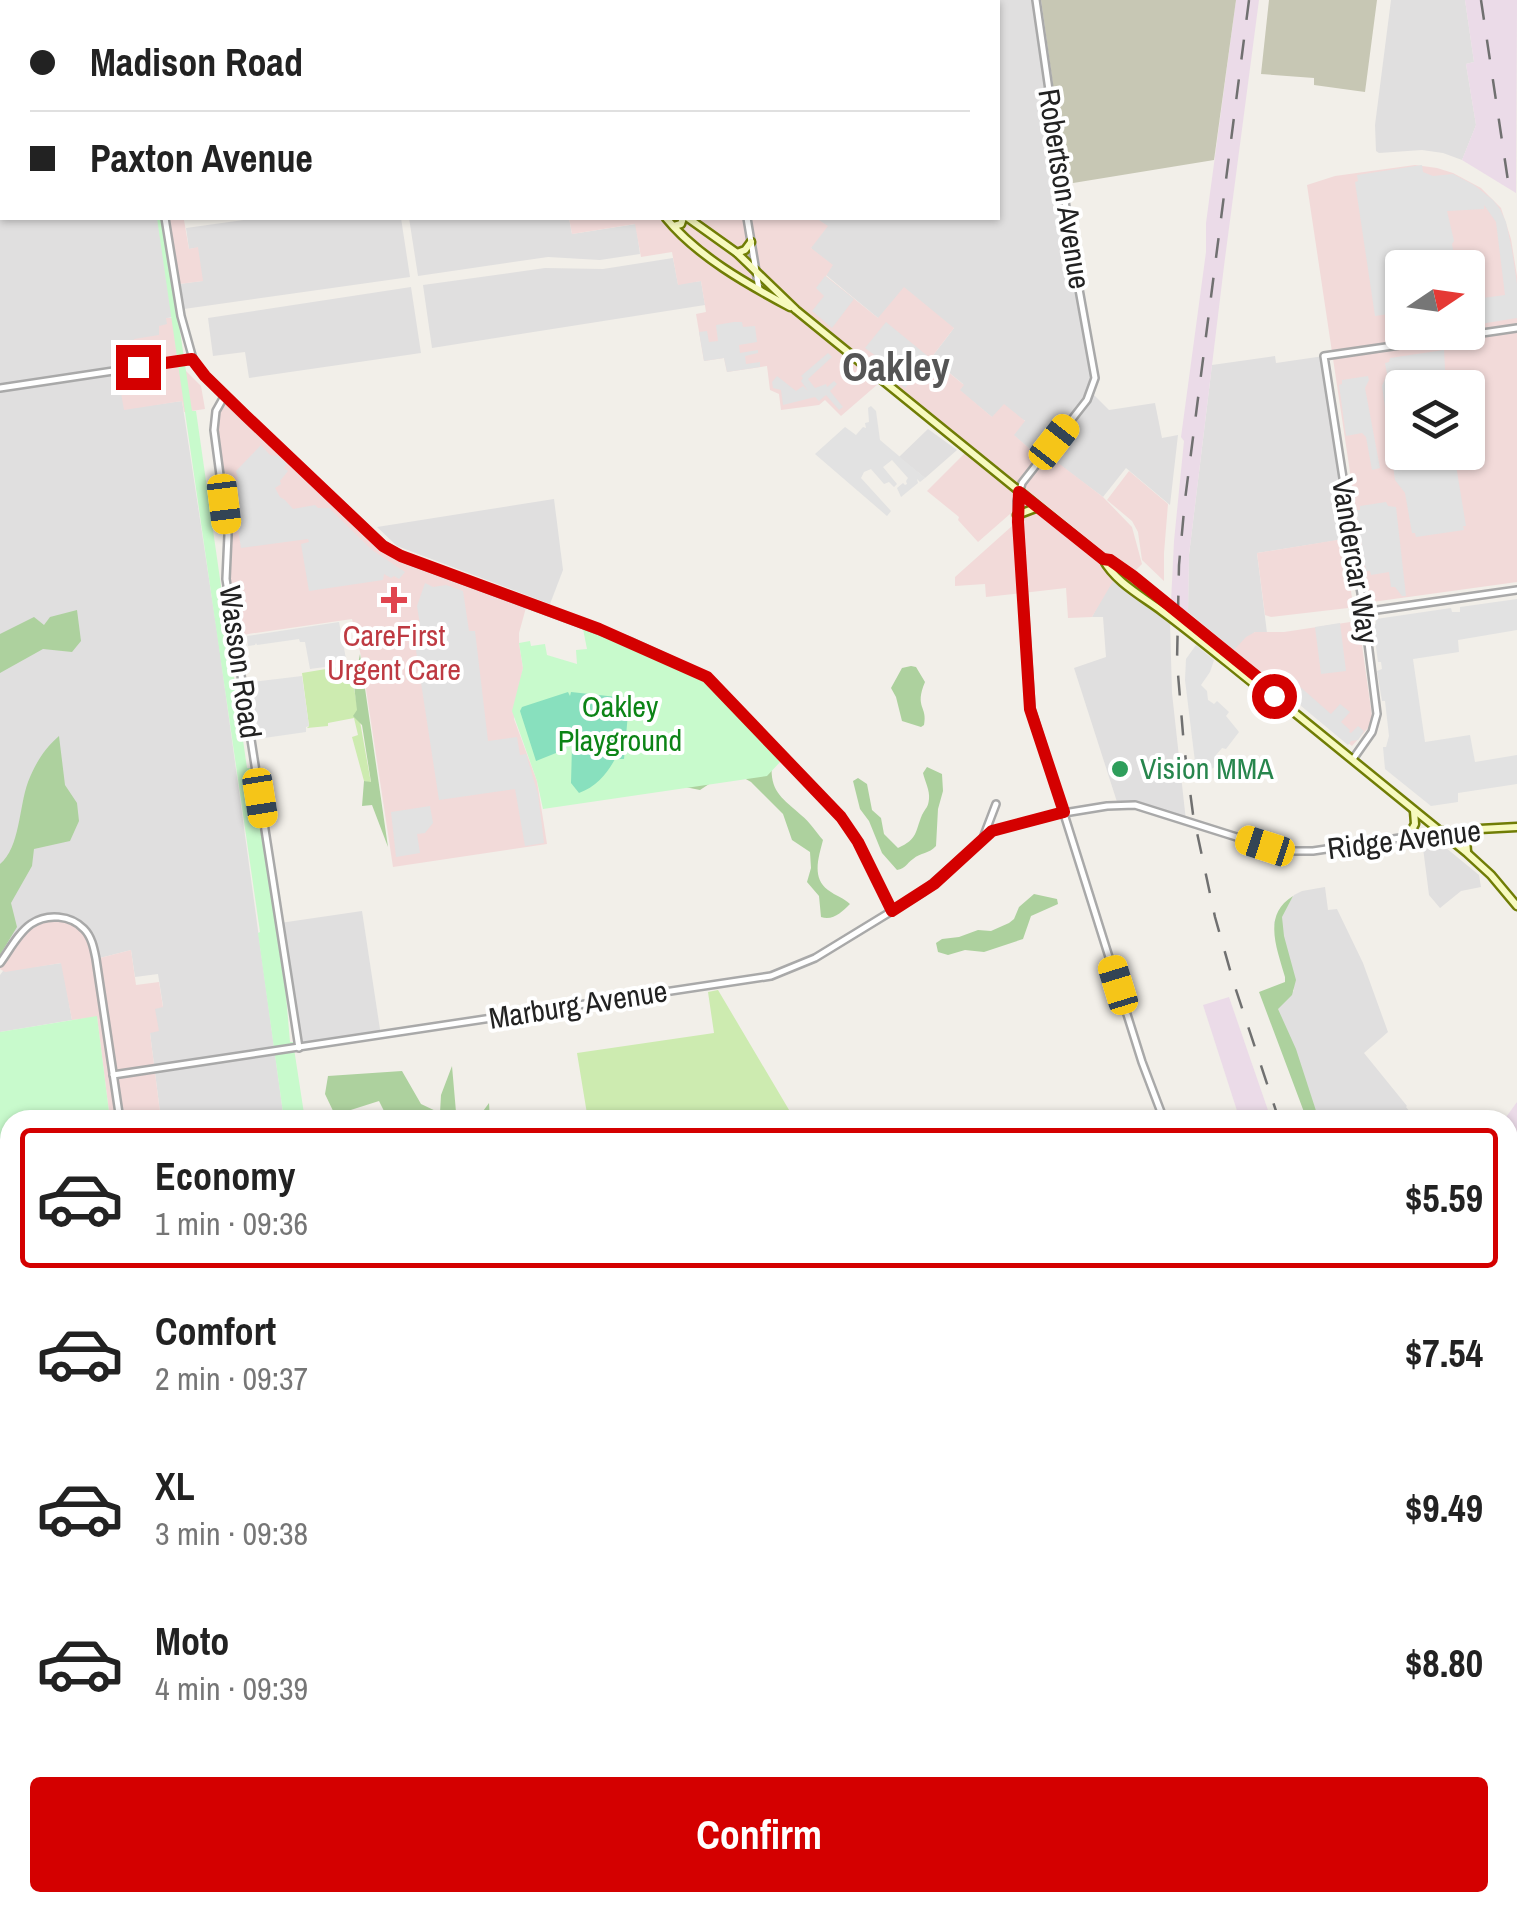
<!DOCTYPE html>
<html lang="en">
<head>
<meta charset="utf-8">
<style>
	body { margin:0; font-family:"Archivo Narrow",sans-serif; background:#f2f2f2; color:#222; height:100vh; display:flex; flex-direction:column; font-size:38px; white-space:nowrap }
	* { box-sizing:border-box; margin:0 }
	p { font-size:32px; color:#767676 }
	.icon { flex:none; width:55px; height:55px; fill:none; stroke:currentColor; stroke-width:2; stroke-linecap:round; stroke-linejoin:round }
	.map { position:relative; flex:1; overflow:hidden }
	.panel { position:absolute; left:0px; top:1110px; width:1518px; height:802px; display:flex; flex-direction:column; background:#fff; border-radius:30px 30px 0 0; box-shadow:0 2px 8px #0004 }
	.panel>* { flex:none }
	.hud { position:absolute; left:0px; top:0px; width:1000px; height:220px; box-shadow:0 2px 8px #0004; display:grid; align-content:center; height:220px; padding:0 30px; background:#fff }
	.needle { width:65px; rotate:77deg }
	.controls { position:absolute; left:1385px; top:250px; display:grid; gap:20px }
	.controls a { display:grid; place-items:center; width:100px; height:100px; border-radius:10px; background:#fff; box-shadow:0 2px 8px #0004; font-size:50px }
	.end { position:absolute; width:45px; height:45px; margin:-22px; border:12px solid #d40000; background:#fff; box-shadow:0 0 0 5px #fff }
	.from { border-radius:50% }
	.car { position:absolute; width:30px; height:60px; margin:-30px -15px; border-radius:12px; box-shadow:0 0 8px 2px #0007; background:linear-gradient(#f5c518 24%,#345 0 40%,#f5c518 0 76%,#345 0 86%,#f5c518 0) }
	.hud b { display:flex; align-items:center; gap:35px; height:95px; font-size:38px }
	.hud b+b { border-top:2px solid #e0e0e0 }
	.hud i { width:25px; height:25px; background:#222 }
	ul { padding:18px 0 0; list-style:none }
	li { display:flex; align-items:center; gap:30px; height:140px; margin:0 20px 15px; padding:0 10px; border:5px solid transparent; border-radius:10px }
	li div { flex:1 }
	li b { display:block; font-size:38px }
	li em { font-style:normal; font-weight:800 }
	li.selected { border-color:#d40000 }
	li>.icon { width:90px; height:90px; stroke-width:1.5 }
	.action { display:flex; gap:20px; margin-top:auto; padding:20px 30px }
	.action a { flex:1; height:115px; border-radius:10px; background:#d40000; color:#fff; font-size:40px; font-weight:800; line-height:115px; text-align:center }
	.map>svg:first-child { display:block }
	.residential { fill:#e0dfdf }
	.commercial { fill:#f2dad9; fill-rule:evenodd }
	.industrial { fill:#ebdbe8 }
	.construction { fill:#c7c7b4 }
	.grass { fill:#cdebb0 }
	.forest { fill:#add19e }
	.park { fill:#c8facc }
	.pitch { fill:#88e0be }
	.parking { fill:#e2e2e2 }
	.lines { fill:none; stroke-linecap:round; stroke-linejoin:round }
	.stream { stroke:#aad3df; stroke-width:2.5 }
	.tertiary-casing { stroke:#a9a9a9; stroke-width:10 }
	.secondary-casing { stroke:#707d05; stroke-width:11 }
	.trunk-casing { stroke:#dc2a67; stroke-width:14 }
	.tertiary { stroke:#fff; stroke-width:5 }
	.secondary { stroke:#f7fabf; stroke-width:6 }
	.trunk { stroke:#f2b4a3; stroke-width:9 }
	.rail { stroke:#707070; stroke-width:2.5; stroke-dasharray:20 20; stroke-linecap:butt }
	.route { stroke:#d40000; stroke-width:12 }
	.health-dot { fill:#e0444e; stroke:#fff; stroke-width:4 }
	.leisure-dot { fill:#2e9e5b; stroke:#fff; stroke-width:4 }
	.labels { text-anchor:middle; stroke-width:8; stroke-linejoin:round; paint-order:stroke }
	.street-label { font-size:30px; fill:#222; stroke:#fff }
	.health-label { font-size:30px; fill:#be3a42; stroke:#fff }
	.park-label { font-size:30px; fill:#0c8416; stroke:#fff }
	.leisure-label { font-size:30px; fill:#27864d; stroke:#fff; text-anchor:start }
	.district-label { font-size:40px; font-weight:bold; fill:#555; stroke:#fff }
</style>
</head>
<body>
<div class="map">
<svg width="1517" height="1911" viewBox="0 0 1517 1911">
	<rect width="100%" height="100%" fill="#f2efe9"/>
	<g class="residential">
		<path d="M0 0H134L135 2H2V218H166L181 316 167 318V324L138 367 124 409 182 401 218 638 284 1120H161L150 1033 155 1008 163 1006 158 974 135 977 131 950 96 959 0 963Z"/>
		<path d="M716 0H1036L1073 256 1095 378 1091 392 1109 410 1155 403 1162 438 1178 435 1170 505 1126 468 1103 497 1045 454 1041 458 1013 435 1025 420 993 418 959 390 963 384 931 358 954 328 878 318 826 275 811 248 816 218H998V2H716Z"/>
		<path d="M1391 0H1465L1474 62 1466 64 1476 125 1462 160 1443 153 1422 150 1379 153 1376 151 1375 125Z"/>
		<path d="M257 218H401L410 277 184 309 179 284 202 281 197 248 189 249 186 228Z"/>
		<path d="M409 218H569L572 234 636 224 640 254 600 260 548 257 418 276Z"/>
		<path d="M673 258 678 284 701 281 705 305 432 348 423 285 545 268 603 269Z"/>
		<path d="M411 287 421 353 249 378 245 352 213 356 208 318Z"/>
		<path d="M1275 356 1276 363 1324 356 1352 538 1257 553 1267 633 1255 632 1234 650 1188 612 1189 555 1212 365Z"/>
		<path d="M928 429 957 450 925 478 899 457Z"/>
		<path d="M554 499 563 570 550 604 397 546 377 527Z"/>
		<path d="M1116 576 1153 604 1152 609 1170 622 1172 693 1186 821 1146 807 1118 805 1074 668 1106 657 1103 617H1092L1110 582Z"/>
		<path d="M1422 840H1433L1440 843 1479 875 1481 887 1461 891 1440 908 1429 895Z"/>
		<path d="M1325 887 1328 910 1337 909 1363 963 1388 1032 1364 1053 1407 1106 1406 1107 1413 1116 1417 1114 1421 1120H1309L1268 1000 1294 991 1274 922 1294 895 1302 891Z"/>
		<path d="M362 911 381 1036 299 1048 280 923Z"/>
		<path d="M62 963 72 1020 0 1032V975L3 971Z"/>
		<path d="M242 1902H506L514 1911H233Z"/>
	</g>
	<g class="commercial">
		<path d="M1415 165 1437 168 1453 173 1481 188 1501 208 1511 239 1517 276V582L1372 602 1369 599 1307 185 1335 176ZM1402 268H1468V332H1402ZM1402 388H1468V452H1402Z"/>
		<path d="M169 218H193L184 220 189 249 198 247 203 281 179 284Z"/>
		<path d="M569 218H816L828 226 811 248 833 265 826 276 878 318 904 287 954 328 931 358 964 385 960 390 992 417 1004 404 1025 421 1014 435 1040 458 1045 453 1103 497 1132 527 1142 564 1136 570 1116 576 1092 617 1068 618 1066 588 986 597 985 584 955 586V577L1012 526 1010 514 978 542 958 520 959 517 927 491 971 447 886 377 841 416 825 400 819 405 781 410 779 394 770 390 767 366 727 372 724 358 704 361 696 314 706 312 701 281 678 285 672 252 641 257 635 224 572 234Z"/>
		<path d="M166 318H176L184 369 201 386 205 409 184 412 182 401 124 410 117 370 138 367 134 339 159 335V326L167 324Z"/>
		<path d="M225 395 385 547 401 556 527 604 519 633V643L523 668 514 719 537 781 547 844 393 867 361 656 352 619 248 634 235 638 226 579 229 550 215 418Z"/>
		<path d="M1129 471 1168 504 1164 553V581L1142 560 1138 532 1132 521 1107 500Z"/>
		<path d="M1343 539 1353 604 1348 608 1271 617 1265 615 1257 553Z"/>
		<path d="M1357 621 1359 624 1372 716 1368 728 1352 746 1234 650 1246 637 1255 632H1284Z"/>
		<path d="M50 917 68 919 84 929 96 959 131 950 136 985 159 982 163 1007 155 1009 159 1031 150 1033 161 1120H110L97 1017 72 1020 61 963 5 972 0 969V963L25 929Z"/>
	</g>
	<g class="industrial">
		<path d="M1236 0H1259L1224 266 1189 555 1188 612 1182 611 1171 602 1174 541 1184 441 1181 437 1206 252V223Z"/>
		<path d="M1465 0H1517L1516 193 1462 160 1476 125 1466 64 1474 62Z"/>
		<path d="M1229 997 1271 1119 1270 1120H1240L1203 1005Z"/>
		<path d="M1517 1102V1553L1508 1554V1120H1504Z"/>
		<path d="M1012 1903H1310L1299 1911H1015Z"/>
	</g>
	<g class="construction">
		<path d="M1041 0H1236L1214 160 1067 184Z"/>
		<path d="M1269 0H1377L1365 92 1314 85V78L1261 74Z"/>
	</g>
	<g class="grass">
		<path d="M338 667 352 677 371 783 364 781 352 737 358 735 354 718 328 723V726L307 728 309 726 302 673Z"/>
		<path d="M718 990 795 1120H588L577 1053 714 1033 708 992Z"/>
	</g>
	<g class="forest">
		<path d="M77 610 81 641 72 652 43 649 0 673V634L34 617 44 625 50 617Z"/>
		<path d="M360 654 388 847 372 805 362 806 364 781 371 782 362 725 353 716 357 710 353 677 338 667 358 664Z"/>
		<path d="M911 666 916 667 925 682C914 708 928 706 924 725L921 727 902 721 896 697 891 688 902 668Z"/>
		<path d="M59 736 65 785 77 803 79 821 70 841 34 849 32 866 11 903 17 927 0 955V864C20 848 19 806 28 782 35 764 44 749 59 736Z"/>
		<path d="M637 738 690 745 705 739 720 754 734 763 764 754 772 761C769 791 781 797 801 815 810 822 816 832 823 840 819 856 811 878 828 890 836 896 844 898 850 904 842 912 833 921 821 917L819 896 807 882 811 868 810 852 792 840 783 814 751 782 744 778 721 776 700 790 675 785 642 794 625 793 633 777Z"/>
		<path d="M927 767 942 774 943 791 938 809 936 846C929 854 921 852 913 859 906 864 906 868 897 870L882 853 869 821 860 809 853 781 858 778 867 784 872 810 881 818 884 834 898 848C918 839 915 832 922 815 926 807 928 808 929 799 930 790 925 782 923 773Z"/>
		<path d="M1034 894 1057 899 1058 904 1031 916 1023 939 984 952 965 950 948 955 938 952 936 943 942 939 959 937 978 930 991 931 1009 923 1014 919 1019 907Z"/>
		<path d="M1293 896 1282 917 1284 936 1296 980 1292 995 1278 1009 1296 1049 1319 1120H1307L1259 992 1285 982V977C1277 948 1262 915 1293 896Z"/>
		<path d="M452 1066 456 1112 478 1118 489 1103 490 1120H442L440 1113 401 1111 388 1119 379 1101 335 1115 325 1094 328 1076 402 1071 421 1104 440 1113 441 1095Z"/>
	</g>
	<g class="park">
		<path d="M157 218H163L192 411H196L247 768H252L286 995 290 1042H293L305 1120H284L258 933 260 932Z"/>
		<path d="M583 629C618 642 676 660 705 682 733 704 756 736 781 761L767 776 543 809 537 781 512 711 523 668 519 643 530 641 531 646 545 644 547 655 577 664 576 650 587 649Z"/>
		<path d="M97 1016 110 1120H10V1156L0 1158V1032Z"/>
		<path d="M8 1248 10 1261V1902L170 1903 171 1911H0V1518L5 1516 0 1482V1249Z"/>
	</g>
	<path class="pitch" d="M568 692 570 696 571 692 626 698 629 702 624 759H615C607 774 596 787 579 793L571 783 572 746 574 745 571 740 566 749 536 761 520 711 522 707Z"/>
	<g class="parking">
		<path d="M1422 165 1423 172 1433 176 1453 174 1474 185 1493 200 1500 209 1506 222 1512 250 1517 284V318L1468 326V300L1505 295 1496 222 1484 205V209L1447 211 1454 241 1452 244 1456 267 1402 268V312L1375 316 1355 182 1358 181 1357 175Z"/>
		<path d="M825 276 854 299 832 328 812 311 824 296 816 288Z"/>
		<path d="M734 322H742L743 327 755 326 757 342 739 345 740 353 758 350V353L745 356 746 364 760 362V367L727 372 724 358 704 361 699 332 707 331 709 342 718 341 716 325Z"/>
		<path d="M886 322 930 358 905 388 894 379 897 375 889 368 885 371 873 361 876 356 865 348Z"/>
		<path d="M1444 350 1446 387 1402 388V452L1454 453 1466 526H1463L1464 530 1416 537 1415 533H1412L1405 493 1395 480 1382 386 1387 374 1385 363 1389 362 1390 358Z"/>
		<path d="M828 353 832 357 808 379 815 388 826 384 827 387 834 381 837 384 830 391 843 407 839 410 826 395 819 401 815 397 783 405 781 390 773 388 772 382 777 376 796 391 803 386 808 391 801 381 803 378 801 376Z"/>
		<path d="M1368 376 1369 380 1365 388 1380 468 1372 470 1366 437 1362 433 1346 436 1339 385 1342 384V380Z"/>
		<path d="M871 406 876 411 880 440 925 478 920 482 917 479 918 483 901 497 897 488 903 483 905 485 907 484 906 481 908 478 892 460 883 467 897 484 894 487 889 482 884 484 871 469 864 472 861 478 891 511 887 516 815 454 845 427 856 435 863 427 866 428 865 423 869 422 868 408Z"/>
		<path d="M261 445 270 455 278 456 287 464 284 468 288 471 280 481 281 484 275 488 280 497 285 500 293 509 315 505 318 508H329L372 550 405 572 399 579 394 576 391 578 384 574 383 580 309 591 301 544 309 542 308 539 241 548 231 484 238 479 236 471Z"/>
		<path d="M1386 502 1388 506 1396 507 1406 596H1402L1395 587H1391L1389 572 1371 575 1370 571H1366L1356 510H1360V506Z"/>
		<path d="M425 583 433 587 446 585 463 591 469 631H475L488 741 517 737 520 755 526 754 538 794 544 843 525 846 515 789 439 800 414 637 426 635 425 630 421 631 417 606Z"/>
		<path d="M1517 599V630L1458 640 1459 652 1413 659 1425 742 1470 735 1475 762 1517 755V784L1458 793V802L1431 806 1385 769 1383 747H1386L1389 736 1385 701H1382L1377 671 1382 669 1381 662H1378L1373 625 1376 624V619L1451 608 1452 612H1460V607Z"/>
		<path d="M339 622 347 664 310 669 305 642H300L299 639 257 645 256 643 255 645 248 646 247 636Z"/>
		<path d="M1340 623 1346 671 1321 674 1315 627Z"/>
		<path d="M1196 645 1214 660 1210 672 1201 685 1207 691 1208 700 1214 704 1217 701 1229 712 1226 716 1239 732 1226 749 1222 748 1216 755 1217 765 1205 774 1200 769 1196 770 1185 680 1186 659Z"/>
		<path d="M302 676 309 726 306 727V732L264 738 263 732H258L251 682Z"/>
		<path d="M1288 683 1294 689 1298 685 1331 714 1340 704 1350 712 1341 722 1350 730 1349 732 1351 733 1358 726 1364 731 1358 740 1351 741 1348 745 1282 690Z"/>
		<path d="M430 806 433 823 425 833 417 834 420 853 396 857 391 812Z"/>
	</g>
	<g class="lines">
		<g class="stream">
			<path d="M1508 1142H1517"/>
			<path d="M1508 1608V1647"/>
			<path d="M0 1888 10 1898"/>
			<path d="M14 1902 19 1911"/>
			<path d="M145 1902 146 1911"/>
			<path d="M785 1911 796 1902"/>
		</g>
		<g class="tertiary-casing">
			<g id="tertiary">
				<path d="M134 0 135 2"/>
				<path d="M716 0V2"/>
				<path d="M1036 0 1073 256 1095 378 1087 400 1022 483 1017 501 1031 709 1142 1062 1164 1120"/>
				<path d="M165 218 181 316 193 359 197 367 245 415 383 545 407 559 631 642 707 677 841 817 858 842 892 911"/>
				<path d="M747 218 759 289"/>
				<path d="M0 388 193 359"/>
				<path d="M225 395 216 411 214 430 228 535 226 579 299 1048"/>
				<path d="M1363 612 1517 590"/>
				<path d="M1353 759 1372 732 1377 714 1365 619 1324 356 1517 328"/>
				<path d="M983 838 996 804"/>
				<path d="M0 963C9 951 18 933 31 924 47 913 71 915 84 929 92 937 94 949 96 959L120 1120"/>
				<path d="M113 1075 771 976 815 958 923 892 992 831 1058 814 1107 806 1135 805 1265 846 1292 851H1313L1440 832"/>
				<path d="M1004 1902 1007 1911"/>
			</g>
		</g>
		<g class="secondary-casing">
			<g id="secondary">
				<path d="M372 0 376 2"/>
				<path d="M666 218C697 256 747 284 790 307"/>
				<path d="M688 218 737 253 796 310 1103 559C1115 582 1142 596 1162 611 1197 637 1229 664 1263 691L1274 696 1467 853 1491 875 1517 906"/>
				<path d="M674 226 681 224 683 218"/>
				<path d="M737 253 745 250 751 242"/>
				<path d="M1017 515 1038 507"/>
				<path d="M1103 559 1110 560 1133 576 1266 685 1274 695"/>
				<path d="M1442 831 1517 827"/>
				<path d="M1409 835 1415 824 1414 811"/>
				<path d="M1467 852 1466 839 1470 829"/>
			</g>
		</g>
		<g class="trunk-casing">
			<g id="trunk">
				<path d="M1508 1764 1517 1760"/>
				<path d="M1305 1911 1316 1902"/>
				<path d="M1315 1911 1325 1902"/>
			</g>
		</g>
		<use href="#tertiary" class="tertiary"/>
		<use href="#secondary" class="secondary"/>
		<use href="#trunk" class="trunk"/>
		<g class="rail">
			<path d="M1249 0 1185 500 1179 565 1177 662 1184 746 1193 814 1215 917 1234 984 1279 1120"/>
			<path d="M1481 0 1508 181"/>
			<path d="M1508 1488 1517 1463"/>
			<path d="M1508 1789 1517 1816"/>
			<path d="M928 1911 958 1902"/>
		</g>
	</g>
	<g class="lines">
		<path class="route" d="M138 367 192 359 205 376 246 416 383 546 401 556 599 629 707 677 841 817 858 842 892 911 934 884 992 831 1064 812 1030 709 1018 522 1019 492 1103 559 1110 560 1133 576 1266 684 1274 696"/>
	</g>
	<path class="health-dot" d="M389 585h10v10h10v10h-10v10h-10v-10h-10v-10h10z"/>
	<circle class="leisure-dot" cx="1120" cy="769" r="10"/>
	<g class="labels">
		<g class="street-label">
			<text transform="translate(1064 189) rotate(81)" y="10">Robertson Avenue</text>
			<text transform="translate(1355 561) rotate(81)" y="10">Vandercar Way</text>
			<text transform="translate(240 662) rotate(82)" y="10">Wasson Road</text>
			<text transform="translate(1404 840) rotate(-7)" y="10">Ridge Avenue</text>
			<text transform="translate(578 1005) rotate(-9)" y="10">Marburg Avenue</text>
		</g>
		<g class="health-label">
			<text x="394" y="646">CareFirst<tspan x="394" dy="34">Urgent Care</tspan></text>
		</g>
		<g class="park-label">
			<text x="620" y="717">Oakley<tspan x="620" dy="34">Playground</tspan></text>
		</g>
		<g class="leisure-label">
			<text x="1140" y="779">Vision MMA</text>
		</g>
		<g class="district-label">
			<text x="896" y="381">Oakley</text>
		</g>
	</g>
</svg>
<div class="controls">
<a><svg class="needle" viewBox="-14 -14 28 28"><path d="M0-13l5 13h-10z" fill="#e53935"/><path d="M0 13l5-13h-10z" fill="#767676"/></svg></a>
<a><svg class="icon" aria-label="layers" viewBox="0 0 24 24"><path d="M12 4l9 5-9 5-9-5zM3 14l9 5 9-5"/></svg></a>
</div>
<i class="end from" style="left:1274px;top:696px"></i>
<i class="end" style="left:138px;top:367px"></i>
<i class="car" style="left:1054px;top:442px;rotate:38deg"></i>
<i class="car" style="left:224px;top:504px;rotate:173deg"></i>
<i class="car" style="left:260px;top:798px;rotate:171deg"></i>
<i class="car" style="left:1265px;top:846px;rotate:288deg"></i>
<i class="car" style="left:1118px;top:985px;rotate:343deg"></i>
<div class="hud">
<b><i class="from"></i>Madison Road</b>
<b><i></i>Paxton Avenue</b>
</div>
<section class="panel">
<ul>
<li class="selected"><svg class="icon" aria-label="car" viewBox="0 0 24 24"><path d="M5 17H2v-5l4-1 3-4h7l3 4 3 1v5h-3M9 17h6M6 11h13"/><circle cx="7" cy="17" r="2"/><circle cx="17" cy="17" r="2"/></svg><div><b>Economy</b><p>1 min · 09:36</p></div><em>$5.59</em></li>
<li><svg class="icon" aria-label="car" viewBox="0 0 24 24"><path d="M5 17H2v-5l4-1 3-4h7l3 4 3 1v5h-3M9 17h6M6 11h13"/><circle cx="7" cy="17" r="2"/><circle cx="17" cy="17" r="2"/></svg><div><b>Comfort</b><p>2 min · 09:37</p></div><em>$7.54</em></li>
<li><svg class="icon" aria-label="car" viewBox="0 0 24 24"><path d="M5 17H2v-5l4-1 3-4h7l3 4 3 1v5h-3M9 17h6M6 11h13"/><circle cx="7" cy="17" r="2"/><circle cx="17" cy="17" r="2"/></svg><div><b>XL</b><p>3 min · 09:38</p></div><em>$9.49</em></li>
<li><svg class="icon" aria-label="car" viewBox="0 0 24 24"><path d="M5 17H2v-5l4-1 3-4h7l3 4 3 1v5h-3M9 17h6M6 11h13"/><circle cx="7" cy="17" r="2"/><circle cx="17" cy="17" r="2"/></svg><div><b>Moto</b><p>4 min · 09:39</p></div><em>$8.80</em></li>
</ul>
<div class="action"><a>Confirm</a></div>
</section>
</div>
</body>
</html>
